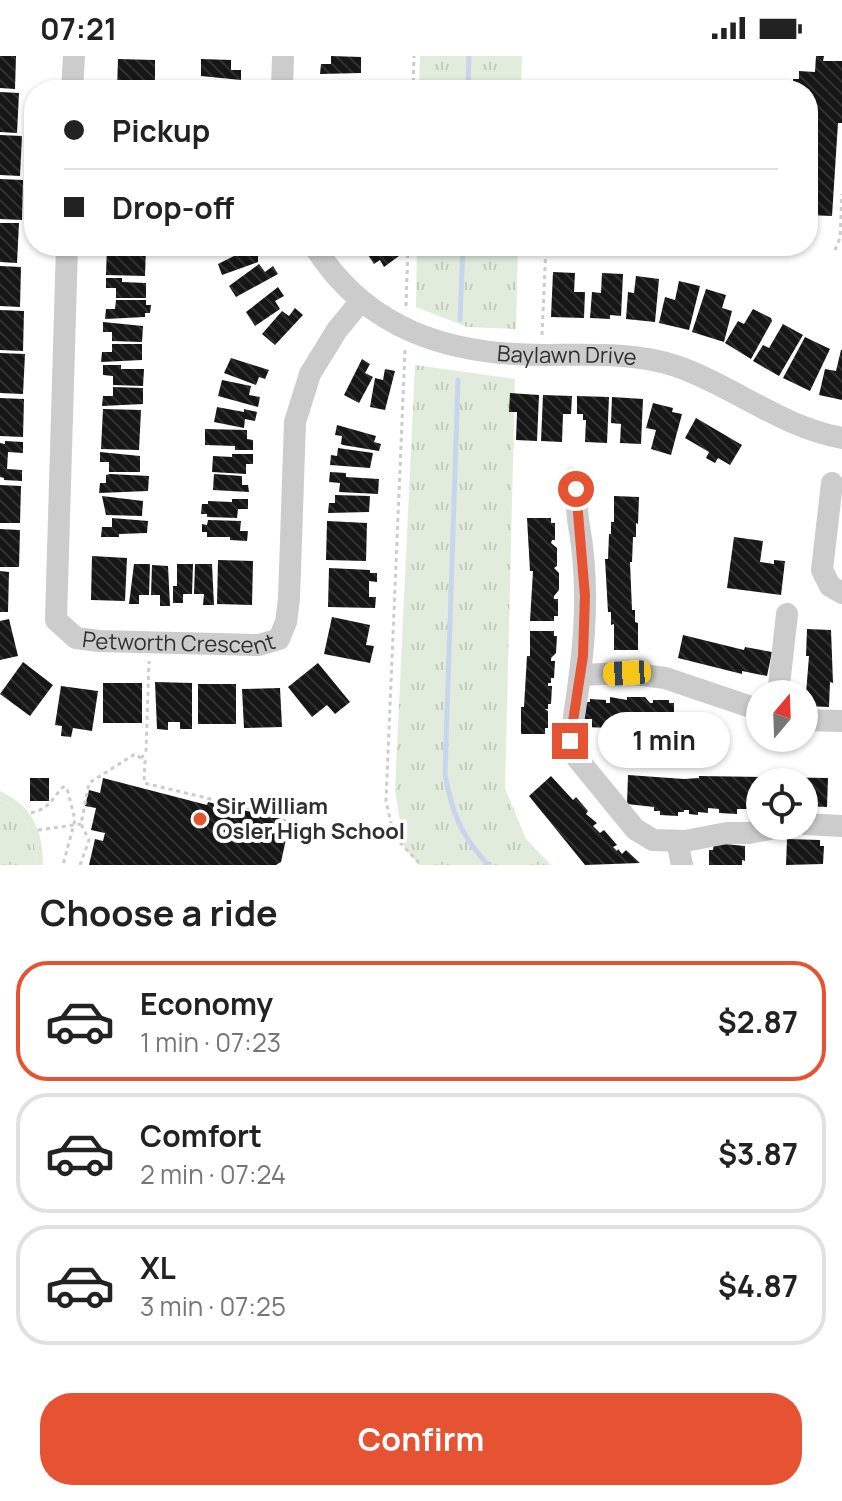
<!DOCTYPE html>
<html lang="en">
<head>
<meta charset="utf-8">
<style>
	body { margin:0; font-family:Manrope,sans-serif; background:#f6f6f6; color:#222; height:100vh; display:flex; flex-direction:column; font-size:30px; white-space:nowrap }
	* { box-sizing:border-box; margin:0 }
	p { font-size:26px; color:#767676 }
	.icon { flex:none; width:44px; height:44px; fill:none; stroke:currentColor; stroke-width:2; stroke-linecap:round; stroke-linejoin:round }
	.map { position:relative; height:809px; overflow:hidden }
	.drawer { display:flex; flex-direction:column; background:#fff; flex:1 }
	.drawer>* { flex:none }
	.top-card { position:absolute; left:24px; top:24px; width:794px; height:176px; border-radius:32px; box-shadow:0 2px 6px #0004; display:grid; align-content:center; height:176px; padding:0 40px; background:#fff }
	.needle { width:52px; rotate:19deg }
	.tools { position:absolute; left:746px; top:624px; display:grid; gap:16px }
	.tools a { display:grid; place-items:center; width:72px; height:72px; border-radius:50%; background:#fff; box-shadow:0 2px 6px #0004; font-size:40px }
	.end { position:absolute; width:36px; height:36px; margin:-18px; border:10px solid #e55332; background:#fff; box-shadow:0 0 0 4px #fff }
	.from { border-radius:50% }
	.bubble { position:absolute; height:56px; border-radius:28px; background:#fff; box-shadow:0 2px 6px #0004; font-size:26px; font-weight:700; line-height:56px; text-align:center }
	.car { position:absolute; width:24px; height:48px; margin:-24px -12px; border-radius:10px; box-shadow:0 0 6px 2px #0007; background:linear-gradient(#f5c518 24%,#345 0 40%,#f5c518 0 76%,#345 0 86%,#f5c518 0) }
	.top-card b { display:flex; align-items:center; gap:28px; height:76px; font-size:30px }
	.top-card b+b { border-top:2px solid #e0e0e0 }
	.top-card i { width:20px; height:20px; background:#222 }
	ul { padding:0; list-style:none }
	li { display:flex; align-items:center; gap:24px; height:120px; margin:0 16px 12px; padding:0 24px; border:4px solid #e0e0e0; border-radius:32px }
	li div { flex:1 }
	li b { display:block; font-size:30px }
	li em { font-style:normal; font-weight:700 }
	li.current { border-color:#e55332 }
	li>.icon { width:72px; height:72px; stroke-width:1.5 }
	h2 { padding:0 40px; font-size:36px; line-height:96px }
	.primary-button { display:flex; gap:16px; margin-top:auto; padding:16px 40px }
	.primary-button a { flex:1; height:92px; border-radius:32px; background:#e55332; color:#fff; font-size:32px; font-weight:700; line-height:92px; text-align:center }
	.status { display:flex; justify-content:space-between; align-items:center; height:56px; padding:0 40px; background:#fff; direction:ltr }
	.status svg { height:22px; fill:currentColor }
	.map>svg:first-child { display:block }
	.grass { fill:url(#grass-tufts) }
	.pitch { fill:#e1ecdd }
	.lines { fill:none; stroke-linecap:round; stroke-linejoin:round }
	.stream { stroke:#c9d5ec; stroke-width:5 }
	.building { fill:url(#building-back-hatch) }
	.path { stroke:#ccc; stroke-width:3; stroke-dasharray:4 4; stroke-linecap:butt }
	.minor { stroke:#ccc; stroke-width:22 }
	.route { stroke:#e55332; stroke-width:10 }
	.poi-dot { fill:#e55332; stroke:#fff; stroke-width:3 }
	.labels { text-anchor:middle; stroke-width:8; stroke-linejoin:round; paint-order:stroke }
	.street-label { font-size:22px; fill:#2f2f2f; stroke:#fff }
	.poi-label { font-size:22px; font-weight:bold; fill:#2f2f2f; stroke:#fff; text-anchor:start }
</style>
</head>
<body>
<div class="status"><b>07:21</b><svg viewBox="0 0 49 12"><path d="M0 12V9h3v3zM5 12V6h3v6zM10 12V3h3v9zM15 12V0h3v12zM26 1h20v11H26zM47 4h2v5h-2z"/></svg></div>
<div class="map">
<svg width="842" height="809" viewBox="0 0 842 809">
	<defs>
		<pattern id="grass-tufts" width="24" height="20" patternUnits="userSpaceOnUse" patternTransform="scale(2)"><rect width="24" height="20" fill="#e1ecdd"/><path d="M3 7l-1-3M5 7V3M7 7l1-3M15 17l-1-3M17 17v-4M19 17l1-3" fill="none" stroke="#c1cbbe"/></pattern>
		<pattern id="building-back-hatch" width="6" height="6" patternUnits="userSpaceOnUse" patternTransform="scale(2)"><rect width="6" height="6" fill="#161616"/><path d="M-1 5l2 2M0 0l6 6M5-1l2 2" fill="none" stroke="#303030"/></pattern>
	</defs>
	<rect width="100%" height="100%" fill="#fff"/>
	<g class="grass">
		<path d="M420 0H522L521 34H419Z"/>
		<path d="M417 190H518L516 273 467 271 416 251Z"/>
		<path d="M415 309 515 323 505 732 526 783 551 809H419L404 791 395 734Z"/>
		<path d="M0 743C26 757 36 780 36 809H0Z"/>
	</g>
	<path class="pitch" d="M0 735C33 750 43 775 43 809H36C36 780 26 757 0 743Z"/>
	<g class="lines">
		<g class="stream">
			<path d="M468 34 469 0"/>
			<path d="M460 264 463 190"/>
			<path d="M458 324 445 718C452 758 461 779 488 809"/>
		</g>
	</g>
	<g class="building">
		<path d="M0 0H16L15 33 0 32Z"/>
		<path d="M331 0 361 1V17L320 18 321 8H331Z"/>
		<path d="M816 0H824L823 5H842V67H838L832 160 808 159V34H793V23H799V15L815 16Z"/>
		<path d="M118 3 155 4V34H117Z"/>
		<path d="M201 3 231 4V14H241V24L201 20Z"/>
		<path d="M320 24 361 28V34H320Z"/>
		<path d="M0 36 19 37 17 77 0 76Z"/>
		<path d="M0 79 22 80 20 120 0 119Z"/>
		<path d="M0 123 23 124 22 164 0 163Z"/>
		<path d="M0 167H19L17 207 0 206Z"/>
		<path d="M107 190H146L145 220 106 219Z"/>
		<path d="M246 190H263L264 193 254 197 258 198V206L222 219 218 208 246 194Z"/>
		<path d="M362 190H392L399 200 384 211 380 204 374 208Z"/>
		<path d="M259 208 265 216 273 210 278 218 236 241 229 230Z"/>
		<path d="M0 210 21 211 20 251 0 250Z"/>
		<path d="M553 216 575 217 574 236H585L584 262 551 261Z"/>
		<path d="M602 217 623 218 621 260 610 259V263L590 262 592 236 601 237Z"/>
		<path d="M636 220 659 223 655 266 626 263 628 236 634 237Z"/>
		<path d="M106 222H122V226L146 227V242H116V232H106Z"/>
		<path d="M679 225 700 230 689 274 659 267 665 241 675 244Z"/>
		<path d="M278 231 284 240 275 245 280 253 255 270 246 256Z"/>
		<path d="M706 233 726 239 722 252 732 255 724 286 692 276Z"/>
		<path d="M116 244H146V249H151L150 257H145V261L105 263 106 253H115Z"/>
		<path d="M295 252 303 259 275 289 262 278 282 255 289 260Z"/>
		<path d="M753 253 771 262 772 265 751 303 725 287 738 265 744 268Z"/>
		<path d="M0 254 24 255 23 295 0 294Z"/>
		<path d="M103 266 143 270 142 286 112 285V276H103Z"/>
		<path d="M783 268 803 279 779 320 753 305 763 289 769 292Z"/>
		<path d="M805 281 830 293 810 335 783 322Z"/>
		<path d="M112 288H142V304L101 306 102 296H112Z"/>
		<path d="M841 294H842V344L819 339 825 313 836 315Z"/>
		<path d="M0 297 25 298 23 338 0 337Z"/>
		<path d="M231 302 269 314 265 323 259 321 256 329 224 317Z"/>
		<path d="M362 303 370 308 365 317 373 321 359 347 344 339Z"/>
		<path d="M103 309H121V313H144L143 330 113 329V320L103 319Z"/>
		<path d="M385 313 395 315 385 354 370 351 375 322 383 324Z"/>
		<path d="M222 324 251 330 249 339 260 341 258 351 218 340Z"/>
		<path d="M113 331 143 332V348L102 350 103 340H113Z"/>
		<path d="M510 337 539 339 537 385 516 384 517 356H509Z"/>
		<path d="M543 339 572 340 571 358H563L562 386 541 385Z"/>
		<path d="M577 340 609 341 607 387 585 386 586 364H583V358H577Z"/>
		<path d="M612 341 643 343 641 388 620 387 621 368 611 367Z"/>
		<path d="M0 342 24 343 23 381 0 380Z"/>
		<path d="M653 347 673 352 672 356 682 358 671 399 651 393 656 374 646 372Z"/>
		<path d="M217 351 244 356V353L257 356 255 365 245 363 244 372 214 366Z"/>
		<path d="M103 353 141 354 139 394 101 393Z"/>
		<path d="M696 362 742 389 730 409 718 402 715 407 706 402 709 396 685 382Z"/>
		<path d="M337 369 376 380 374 386 381 388 379 395 343 389 341 388 342 380 335 379Z"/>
		<path d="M205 373 247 374V383L253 384V394H235V390L205 389Z"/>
		<path d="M5 385 23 386V397L8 396 7 413 22 414V425L4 424V422L0 421V387L5 388Z"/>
		<path d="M338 392 373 397 370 412 330 409 331 399 337 400Z"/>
		<path d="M100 396 140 400V416H109V406H100Z"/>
		<path d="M232 398H253V408H246V418L212 416 213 400 232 401Z"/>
		<path d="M330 416 346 417V421L379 423 378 438 339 436 340 427 329 426Z"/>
		<path d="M110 418 149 420 148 435 99 437 100 427H106V419Z"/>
		<path d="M214 418 242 420V429H248L249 436 213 434Z"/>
		<path d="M0 429 21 430 20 467H0Z"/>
		<path d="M335 439 370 440 369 456 328 457 329 447H335Z"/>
		<path d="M102 440 143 445 142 460 106 459Z"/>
		<path d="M614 440 639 441 638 468 636 467V481H633L632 506H630L632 554H635V566L638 567V594H614V568L611 569V556H608L605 503H608L609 478H611V466H614Z"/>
		<path d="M232 443H248V453H238L237 462 207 461V458H201L202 448H208V445L232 446Z"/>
		<path d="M112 462 148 465 147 477 119 478V481H101L102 471H112Z"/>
		<path d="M527 462H551V467H555V484H552L551 487 557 492V510L554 512 559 517V534L554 540V543H558V560H554V565H530L533 515H530Z"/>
		<path d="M208 464 241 465 240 475H248L247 485 230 484V481H207V476H202V468L207 469Z"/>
		<path d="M327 465 367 467 366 505 326 504Z"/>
		<path d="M0 473 20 474 19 511H0Z"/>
		<path d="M734 481 763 485 760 506 774 508V504L785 505 781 539 727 532Z"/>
		<path d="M92 500 127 502 125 545 91 544Z"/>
		<path d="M218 504 253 505 252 549 217 548Z"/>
		<path d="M134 508H150L149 539H139V548H129Z"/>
		<path d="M177 508H193L192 538H183V547H173V530H177Z"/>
		<path d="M195 508H212L214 549H203L204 538H194Z"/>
		<path d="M152 509 168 510 170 550H160V539H151Z"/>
		<path d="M329 512 370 514V517H377V526L369 525V541H376L375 552 328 551Z"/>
		<path d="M0 515 9 516 8 556H0Z"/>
		<path d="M332 561 370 569 366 589 374 590 370 607 324 598Z"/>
		<path d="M9 563 18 600 0 604V565Z"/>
		<path d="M807 573 831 574 833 627 830 626 829 651 805 650 809 600H806Z"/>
		<path d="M530 575H554V580H557L556 597 551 602V605H555L554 622H551V627H548V630H552L551 648H548V653H545L548 655V672H545V678H521V651H524L527 600H530Z"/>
		<path d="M683 579 744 594 745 591 772 596 767 620 742 615V618L678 602Z"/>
		<path d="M23 606 53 629 30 660 0 638Z"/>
		<path d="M318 607 350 646 335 658 327 649 312 661 288 631Z"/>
		<path d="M155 626 192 627V673H180V666H168V674L157 673Z"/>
		<rect x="103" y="627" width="39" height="40"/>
		<rect x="198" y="628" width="38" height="40"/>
		<path d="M61 630 98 635 92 675 73 672 71 681 61 680 62 670 55 669Z"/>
		<path d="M280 632 282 671 244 672 242 633Z"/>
		<path d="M610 641 627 644V641H645L650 647H653V644H669V647H674V672L612 668V672L584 671 585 646H590V643L606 644V647H610Z"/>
		<path d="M628 719 684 723 699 722V720L828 722 827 751 804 750V726H760V757H748V753H737V758L719 757V753L708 752V757L698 756V759L689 758V754H684V756H678V760L660 759V755H654V751L627 748Z"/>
		<path d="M551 720 573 744 576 741 588 755 586 758 597 767 593 770 600 777 604 774 617 789 613 791 617 795 618 793 622 798 626 794 640 807 585 809 529 740Z"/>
		<rect x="30" y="722" width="19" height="23"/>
		<path d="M103 722 207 749 208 746 290 765 281 806 276 809H89L95 783 103 785 105 777 91 774 96 752 85 750 89 734 100 737Z"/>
		<path d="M787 783 820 784V790H824L823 808 786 809Z"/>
		<path d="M714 787 745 790V805L742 804V809H709V794H713Z"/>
	</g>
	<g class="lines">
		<g class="path">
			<path d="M413 34 414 0"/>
			<path d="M835 194 840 182 842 138"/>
			<path d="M406 250 408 190"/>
			<path d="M542 279 546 190"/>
			<path d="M405 294 386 745 394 780 421 809"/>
			<path d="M141 702 146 696 149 605"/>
			<path d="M31 757C51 752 50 744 63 731L67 732 75 764 63 809"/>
			<path d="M38 774 81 768"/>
			<path d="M80 809 89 784 81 768 89 727 135 698 145 705 144 727 286 761"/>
		</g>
		<g class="minor">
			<path d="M72 34 74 0"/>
			<path d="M282 34 283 0"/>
			<path id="s1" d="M67 190 56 564 76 582 99 585 259 589 279 583 286 566 289 543 295 366 310 318 337 274 360 246"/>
			<path id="s2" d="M314 190C367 274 449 299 544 299 588 299 633 296 676 310 734 330 781 371 842 382"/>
			<path d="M832 427 822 514 830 530 842 537"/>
			<path d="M581 619 627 617 665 622 760 654"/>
			<path d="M778 638 787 558"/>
			<path d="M804 664 842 665"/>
			<path d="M570 685C582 614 592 541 579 470 576 454 578 438 573 422"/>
			<path d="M577 702 635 773 653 784 685 785 727 777H749L785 770"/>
			<path d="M804 768 842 770"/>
			<path d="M677 785 682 809"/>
		</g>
	</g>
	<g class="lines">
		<path class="route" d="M570 685 583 600 585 540 576 433"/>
	</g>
	<circle class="poi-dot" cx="200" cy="763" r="8"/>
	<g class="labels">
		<g class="street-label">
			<text dy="8" stroke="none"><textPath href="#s2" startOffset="290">Baylawn Drive</textPath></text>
			<text dy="8" stroke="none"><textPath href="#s1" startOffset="504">Petworth Crescent</textPath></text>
		</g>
		<g class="poi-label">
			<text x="216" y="758">Sir William<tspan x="216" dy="25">Osler High School</tspan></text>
		</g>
	</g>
</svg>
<div class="tools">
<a><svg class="needle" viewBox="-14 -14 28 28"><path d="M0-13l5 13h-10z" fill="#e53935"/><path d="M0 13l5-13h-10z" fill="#767676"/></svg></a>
<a><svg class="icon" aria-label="locate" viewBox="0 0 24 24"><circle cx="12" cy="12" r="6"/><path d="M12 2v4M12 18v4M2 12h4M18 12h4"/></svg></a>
</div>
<i class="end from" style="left:576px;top:433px"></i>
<i class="end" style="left:570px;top:685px"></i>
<div class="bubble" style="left:598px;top:656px;width:132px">1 min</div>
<i class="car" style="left:627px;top:617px;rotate:267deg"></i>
<div class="top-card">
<b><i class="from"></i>Pickup</b>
<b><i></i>Drop-off</b>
</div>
</div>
<section class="drawer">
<h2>Choose a ride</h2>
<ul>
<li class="current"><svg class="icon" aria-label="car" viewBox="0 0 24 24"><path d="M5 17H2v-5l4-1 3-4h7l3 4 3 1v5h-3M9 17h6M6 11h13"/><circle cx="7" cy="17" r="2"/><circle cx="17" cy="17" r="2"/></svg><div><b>Economy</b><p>1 min · 07:23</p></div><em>$2.87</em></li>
<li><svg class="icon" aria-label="car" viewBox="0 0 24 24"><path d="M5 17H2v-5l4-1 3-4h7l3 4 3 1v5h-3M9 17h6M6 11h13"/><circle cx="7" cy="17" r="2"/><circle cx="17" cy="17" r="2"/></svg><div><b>Comfort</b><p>2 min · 07:24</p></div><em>$3.87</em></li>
<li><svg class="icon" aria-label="car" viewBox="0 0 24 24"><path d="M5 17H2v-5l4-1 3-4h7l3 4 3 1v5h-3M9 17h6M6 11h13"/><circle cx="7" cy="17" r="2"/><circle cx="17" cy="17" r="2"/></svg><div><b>XL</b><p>3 min · 07:25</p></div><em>$4.87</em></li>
</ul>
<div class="primary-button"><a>Confirm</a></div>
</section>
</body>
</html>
